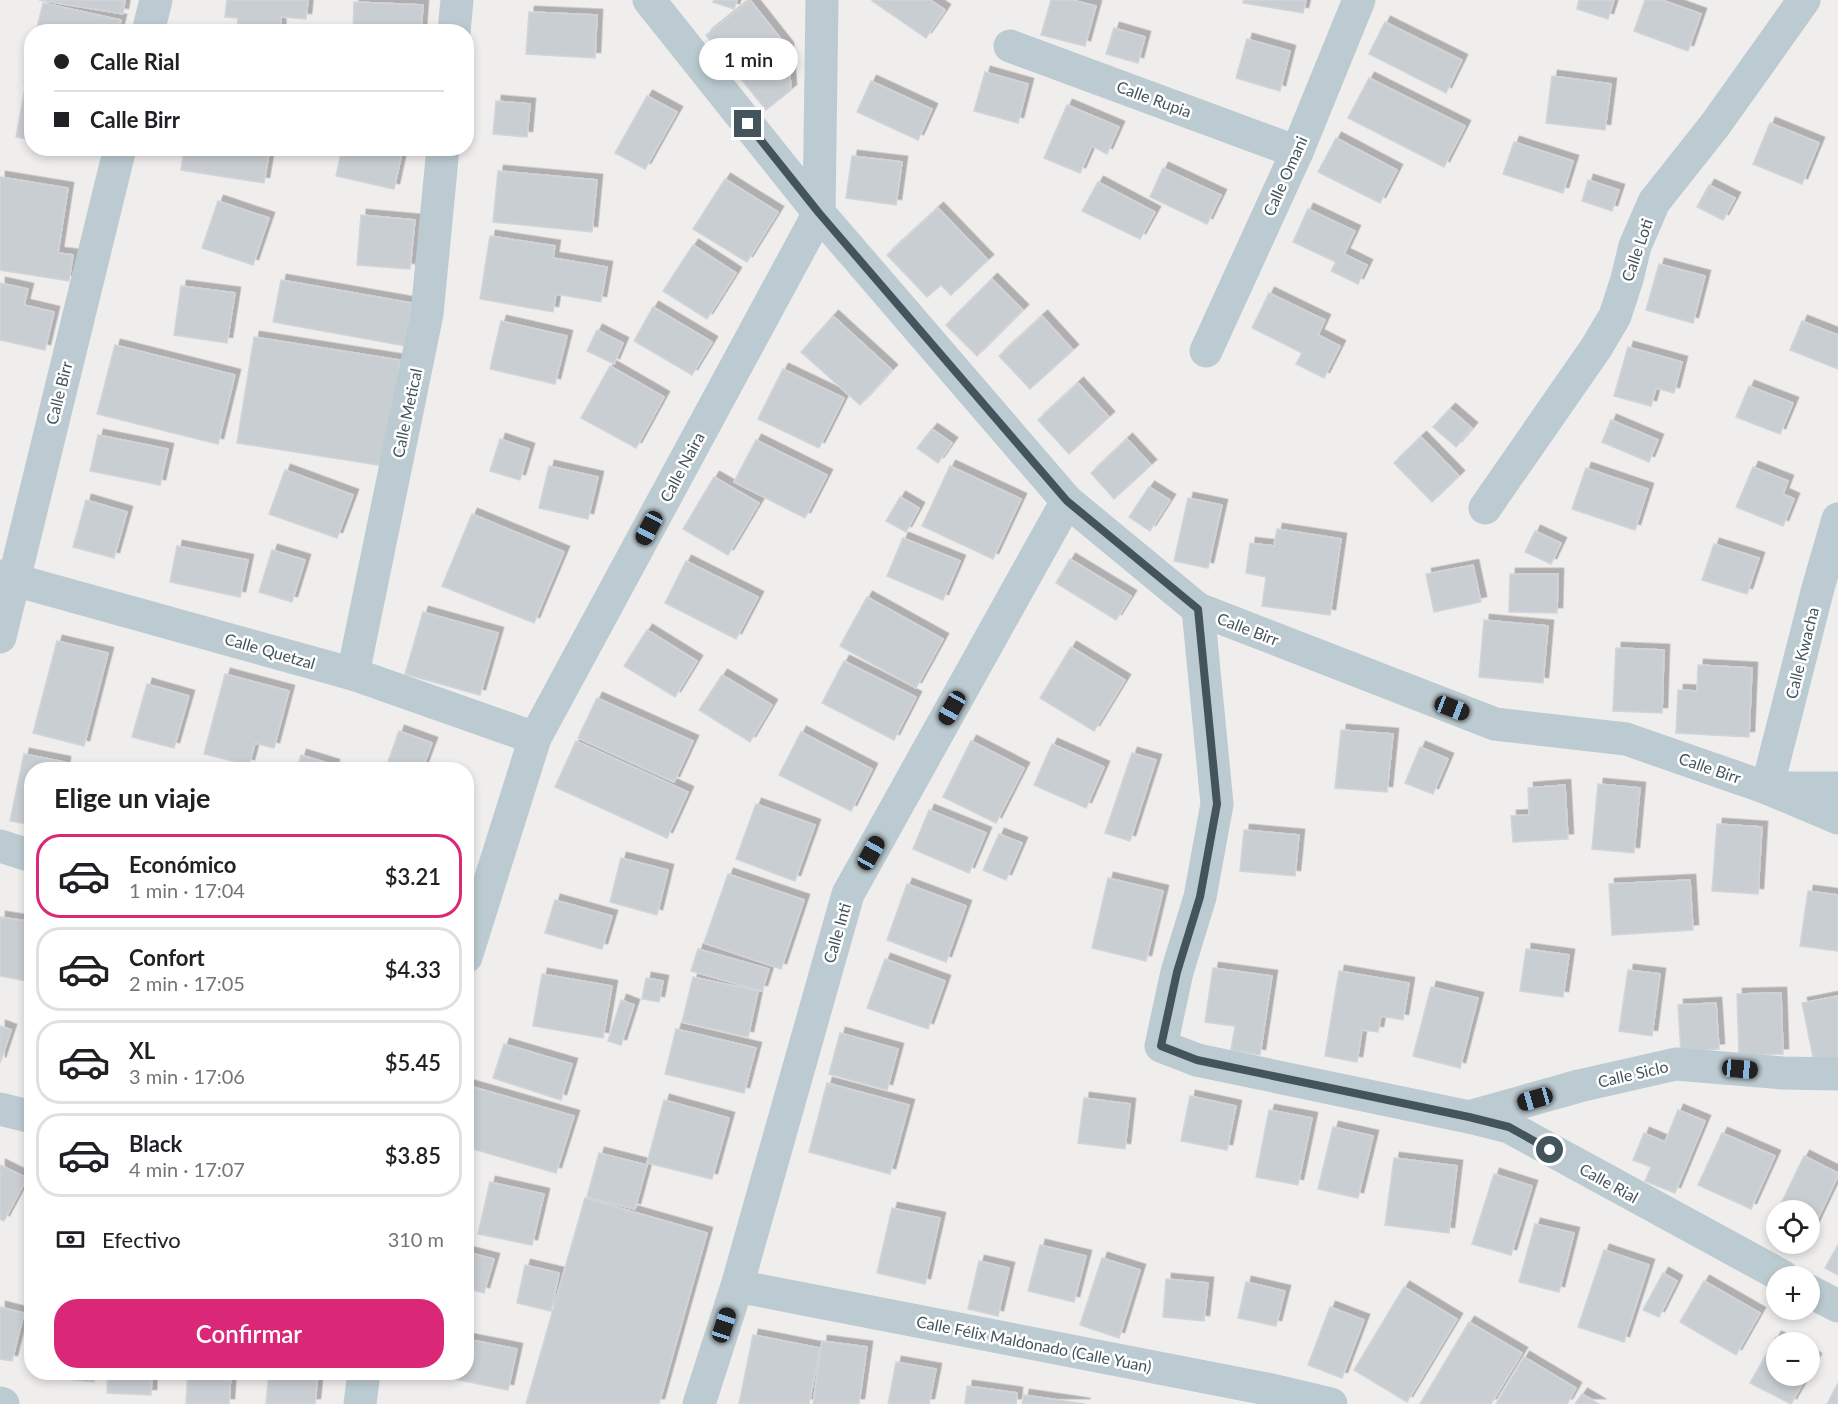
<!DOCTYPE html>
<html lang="es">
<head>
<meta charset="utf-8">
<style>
	body { margin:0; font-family:Lato,sans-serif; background:#f6f6f6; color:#202124; height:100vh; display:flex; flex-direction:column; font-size:22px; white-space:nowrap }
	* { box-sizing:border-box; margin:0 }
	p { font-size:20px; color:#757577 }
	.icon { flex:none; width:33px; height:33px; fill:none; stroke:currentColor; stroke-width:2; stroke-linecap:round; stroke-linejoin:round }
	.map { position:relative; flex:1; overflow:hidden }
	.details { position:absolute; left:24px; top:762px; width:450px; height:618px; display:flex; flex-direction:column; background:#fff; border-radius:24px; box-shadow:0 3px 9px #0003 }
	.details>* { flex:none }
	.top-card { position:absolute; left:24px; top:24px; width:450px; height:132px; border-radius:24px; box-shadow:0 3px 9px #0003; display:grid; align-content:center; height:132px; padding:0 30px; background:#fff }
	.buttons { position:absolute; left:1766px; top:1200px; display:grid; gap:12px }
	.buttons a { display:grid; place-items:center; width:54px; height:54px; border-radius:50%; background:#fff; box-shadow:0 3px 9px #0003; font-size:30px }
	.end { position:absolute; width:27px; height:27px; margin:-14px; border:8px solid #44545c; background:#fff; box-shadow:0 0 0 3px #fff }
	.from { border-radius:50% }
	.bubble { position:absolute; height:42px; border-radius:21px; background:#fff; box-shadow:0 3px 9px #0003; font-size:20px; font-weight:600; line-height:42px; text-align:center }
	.car { position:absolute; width:18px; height:36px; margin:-18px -9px; border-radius:8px; box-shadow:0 0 4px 2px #0007; background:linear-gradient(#222 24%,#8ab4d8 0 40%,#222 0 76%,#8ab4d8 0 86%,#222 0) }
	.top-card b { display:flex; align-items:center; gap:21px; height:57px; font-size:22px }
	.top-card b+b { border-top:2px solid #e0e0e0 }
	.top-card i { width:15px; height:15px; background:#202124 }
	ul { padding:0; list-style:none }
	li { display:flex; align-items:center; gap:18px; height:84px; margin:0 12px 9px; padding:0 18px; border:3px solid #e0e0e0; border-radius:24px }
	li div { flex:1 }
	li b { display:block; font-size:22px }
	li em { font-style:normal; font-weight:600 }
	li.on { border-color:#db2777 }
	li>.icon { width:54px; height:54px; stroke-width:1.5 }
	h2 { padding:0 30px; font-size:27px; line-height:72px }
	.pay { display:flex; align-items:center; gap:15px; height:66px; padding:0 30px; font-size:22px }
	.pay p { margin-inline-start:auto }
	.button { display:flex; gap:12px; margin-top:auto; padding:12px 30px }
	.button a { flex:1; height:69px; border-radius:24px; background:#db2777; color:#fff; font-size:24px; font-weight:600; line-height:69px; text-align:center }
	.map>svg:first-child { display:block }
	.building { fill:#c9ced3; stroke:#d1d5da; stroke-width:1.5; filter:url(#shadow) }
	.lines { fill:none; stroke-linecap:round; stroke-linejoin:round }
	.minor { stroke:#bccbd1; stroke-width:33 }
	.route { stroke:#44545c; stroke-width:8 }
	.labels { text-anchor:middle; stroke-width:5; stroke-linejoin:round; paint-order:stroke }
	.street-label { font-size:16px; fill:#44545c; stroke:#fff }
</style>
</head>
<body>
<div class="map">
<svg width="1838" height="1404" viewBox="0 0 1838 1404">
	<defs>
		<filter id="shadow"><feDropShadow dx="5.5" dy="-5.5" stdDeviation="0" flood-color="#0004"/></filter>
	</defs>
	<rect width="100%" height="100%" fill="#f0eded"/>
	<g class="building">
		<path d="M39 0H125L123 14Z"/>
		<path d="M227 0H308L306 19 281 17 280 32H237L238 18 225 17Z"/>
		<path d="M714 0H737L734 9 713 2Z"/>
		<path d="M750 0 788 48 791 90 766 110 706 35Z"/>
		<path d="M873 0H930L945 10 926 38 872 1Z"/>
		<path d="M1051 0H1072L1096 6 1085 46 1041 35Z"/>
		<path d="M1244 0H1306L1303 13 1243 3Z"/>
		<path d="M1579 0H1614L1608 19 1577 9Z"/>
		<path d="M1645 0H1662L1701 14 1688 51 1634 31Z"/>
		<path d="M354 2 423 5 421 32H353Z"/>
		<path d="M43 3 121 20 118 32H36Z"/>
		<path d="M529 12 597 15 595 58 526 54Z"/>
		<path d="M1385 22 1462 60 1446 93 1369 54Z"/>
		<path d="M1114 28 1145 37 1138 63 1106 54Z"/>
		<path d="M1247 39 1290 51 1280 91 1236 78Z"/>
		<path d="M32 51V84L24 83Z"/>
		<path d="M985 72 1028 84 1018 123 974 111Z"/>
		<path d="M1552 76 1611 84 1605 130 1546 123Z"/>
		<path d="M1369 78 1465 126 1444 167 1348 118Z"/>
		<path d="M871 81 932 109 918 140 857 112Z"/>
		<path d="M25 88 32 89V140L16 137Z"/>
		<path d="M647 96 677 112 645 169 615 153Z"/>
		<path d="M496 101 530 104 527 137 493 134Z"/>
		<path d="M1067 105 1119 127 1107 154 1092 146 1080 173 1044 158Z"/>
		<path d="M1770 123 1819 143 1802 184 1753 164Z"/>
		<path d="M1336 138 1397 170 1380 203 1318 172Z"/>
		<path d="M1514 142 1573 161 1563 193 1503 174Z"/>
		<path d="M184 148H270L264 183 181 170Z"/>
		<path d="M342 148H403L394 189 336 176Z"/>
		<path d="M852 156 902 162 896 205 846 198Z"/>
		<path d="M1163 168 1221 195 1207 224 1150 197Z"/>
		<path d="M498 171 597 180 592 232 493 222Z"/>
		<path d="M0 177 68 188 58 253 73 255 69 281 0 270Z"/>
		<path d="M725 179 778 212 747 262 693 229Z"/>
		<path d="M1588 180 1619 190 1612 211 1582 201Z"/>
		<path d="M1098 182 1155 212 1140 239 1082 211Z"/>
		<path d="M1709 185 1735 198 1723 220 1697 207Z"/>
		<path d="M218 201 269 218 253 265 202 248Z"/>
		<path d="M938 208 988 260 951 295 941 285 927 297 887 255Z"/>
		<path d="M1308 209 1355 231 1344 254 1367 265 1358 284 1331 271 1336 262 1293 242Z"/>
		<path d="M361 215 415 220 410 269 357 265Z"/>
		<path d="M490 236 555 246 553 258 607 267 601 302 556 294 553 312 480 299Z"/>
		<path d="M693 245 736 273 707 319 663 291Z"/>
		<path d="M1659 264 1705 276 1693 323 1646 310Z"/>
		<path d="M992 279 1023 310 977 356 946 325Z"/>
		<path d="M281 280 412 303 405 346 273 322Z"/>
		<path d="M0 283 28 289 24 305 54 312 45 350 0 340Z"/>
		<path d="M181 286 235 293 227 343 174 335Z"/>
		<path d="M1269 293 1325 320 1318 335 1340 346 1324 378 1296 364 1302 353 1252 328Z"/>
		<path d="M653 307 712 342 692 375 634 341Z"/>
		<path d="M833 316 892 370 860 405 801 352Z"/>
		<path d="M1042 316 1073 350 1030 389 999 356Z"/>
		<path d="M501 321 567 336 555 384 490 369Z"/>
		<path d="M1802 321 1838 335V369L1790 350Z"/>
		<path d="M597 330 623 343 614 364 587 351Z"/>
		<path d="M254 337 400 360 384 466 237 443Z"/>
		<path d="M115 345 235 375 218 444 97 414Z"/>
		<path d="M1628 347 1682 362 1674 393 1656 388 1651 406 1614 396Z"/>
		<path d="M610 366 664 397 636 448 581 418Z"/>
		<path d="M783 369 844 398 819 448 758 419Z"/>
		<path d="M1078 383 1109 417 1069 454 1038 420Z"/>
		<path d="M1749 386 1793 403 1780 434 1736 417Z"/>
		<path d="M1450 409 1472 428 1456 447 1433 427Z"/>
		<path d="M1611 420 1658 440 1649 462 1602 442Z"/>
		<path d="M932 429 952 443 938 463 917 448Z"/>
		<path d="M98 435 168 449 160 485 90 471Z"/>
		<path d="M1421 437 1459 476 1432 502 1394 463Z"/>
		<path d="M500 439 529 449 520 480 490 471Z"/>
		<path d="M1127 439 1151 465 1114 499 1091 473Z"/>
		<path d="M756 440 827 475 805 518 734 482Z"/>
		<path d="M549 466 598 477 588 519 539 508Z"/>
		<path d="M950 466 1021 499 993 559 922 526Z"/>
		<path d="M1753 467 1788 481 1783 494 1794 499 1783 526 1736 507Z"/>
		<path d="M1586 468 1648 489 1635 530 1572 509Z"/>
		<path d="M285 470 353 495 337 538 269 514Z"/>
		<path d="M714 477 759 503 728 555 683 529Z"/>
		<path d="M1149 487 1170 500 1150 531 1129 517Z"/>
		<path d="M900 497 919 508 906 532 886 521Z"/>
		<path d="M1188 498 1222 505 1208 568 1174 561Z"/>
		<path d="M86 500 127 512 114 558 73 547Z"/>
		<path d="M472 514 564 552 534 623 442 586Z"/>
		<path d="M1277 529 1341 539 1330 615 1262 606 1266 577 1246 573 1250 543 1274 546Z"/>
		<path d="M1535 531 1561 543 1551 564 1525 552Z"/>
		<path d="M903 538 960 561 943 600 887 576Z"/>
		<path d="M1714 544 1759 558 1747 594 1702 580Z"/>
		<path d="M177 546 248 560 240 597 170 582Z"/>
		<path d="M272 550 305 560 292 602 259 592Z"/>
		<path d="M1070 559 1131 596 1116 620 1056 583Z"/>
		<path d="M686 561 758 597 736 639 665 603Z"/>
		<path d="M1473 565 1481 602 1434 612 1426 574Z"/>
		<path d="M1510 574H1558L1557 613 1509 612Z"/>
		<path d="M867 597 943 639 916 688 840 646Z"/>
		<path d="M423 612 498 633 480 695 405 674Z"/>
		<path d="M1484 620 1548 626 1543 683 1479 677Z"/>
		<path d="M647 630 697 661 675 697 624 666Z"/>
		<path d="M57 641 108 653 84 746 33 733Z"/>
		<path d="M1071 647 1125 680 1094 731 1040 698Z"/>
		<path d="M1616 648 1664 650 1662 713 1613 711Z"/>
		<path d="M844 661 916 697 894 740 822 703Z"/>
		<path d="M1698 665 1752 668 1749 737 1676 733 1678 690 1697 691Z"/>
		<path d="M225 674 289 691 274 748 255 743 249 765 204 754Z"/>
		<path d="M722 675 772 705 750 742 699 710Z"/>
		<path d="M147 684 189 696 174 748 132 737Z"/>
		<path d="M597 698 693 741 674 782 578 738Z"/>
		<path d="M1341 730 1393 734 1387 792 1335 788Z"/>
		<path d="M399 731 432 743 422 770H385Z"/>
		<path d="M801 732 872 769 851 811 779 775Z"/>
		<path d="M576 741 688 792 667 838 555 787Z"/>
		<path d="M971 741 1024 768 996 823 943 797Z"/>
		<path d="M1052 744 1104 767 1086 808 1034 785Z"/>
		<path d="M1420 747 1448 759 1433 794 1405 783Z"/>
		<path d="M1132 753 1156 760 1130 841 1105 833Z"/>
		<path d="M24 754 65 762 64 770H32V825L10 821Z"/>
		<path d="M301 755 334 765 333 770H297Z"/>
		<path d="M1598 784 1640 788 1634 853 1592 849Z"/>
		<path d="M1565 785 1568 839 1513 842 1511 816 1529 815 1528 788Z"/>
		<path d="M756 804 815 825 795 881 736 859Z"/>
		<path d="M929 810 986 833 969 873 913 849Z"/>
		<path d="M1717 824 1762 827 1758 894 1712 891Z"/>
		<path d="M1244 830 1299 835 1295 876 1240 871Z"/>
		<path d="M999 834 1022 843 1006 880 983 870Z"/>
		<path d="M621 858 668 870 657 915 610 902Z"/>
		<path d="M728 874 804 900 781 969 704 943Z"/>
		<path d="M1108 878 1163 891 1146 961 1092 948Z"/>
		<path d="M1690 880 1693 930 1612 935 1609 884Z"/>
		<path d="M907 884 966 906 946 962 887 940Z"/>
		<path d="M1808 891 1838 895V951L1800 946Z"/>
		<path d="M555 900 612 916 602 949 545 933Z"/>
		<path d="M0 917 32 922V982L0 976Z"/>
		<path d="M698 949 769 969 762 991 691 971Z"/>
		<path d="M1526 949 1569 955 1563 997 1520 991Z"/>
		<path d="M885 959 945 981 928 1029 867 1008Z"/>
		<path d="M1213 968 1272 976 1260 1055 1231 1050 1235 1026 1205 1022Z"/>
		<path d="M1628 970 1660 974 1652 1036 1619 1031Z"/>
		<path d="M1339 971 1409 983 1403 1020 1381 1016 1378 1032 1362 1030 1357 1062 1325 1056Z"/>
		<path d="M542 974 612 986 603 1038 533 1026Z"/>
		<path d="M693 977 758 991 748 1037 682 1022Z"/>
		<path d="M646 978 663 981 659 1002 642 999Z"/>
		<path d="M1431 987 1478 998 1460 1068 1413 1056Z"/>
		<path d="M1781 993 1783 1054 1739 1055 1737 994Z"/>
		<path d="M1838 996V1058L1814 1062 1802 1003Z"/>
		<path d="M621 1000 634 1005 621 1045 608 1041Z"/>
		<path d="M1716 1003 1719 1049 1681 1052 1678 1005Z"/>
		<path d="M0 1026 11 1030 0 1063Z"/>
		<path d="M676 1029 756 1048 744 1093 665 1074Z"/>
		<path d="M840 1033 898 1049 887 1090 829 1074Z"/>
		<path d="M504 1044 572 1064 561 1100 493 1078Z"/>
		<path d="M827 1083 909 1105 890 1174 809 1152Z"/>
		<path d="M466 1085 574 1116 556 1173 466 1147Z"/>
		<path d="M1190 1096 1236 1106 1227 1150 1181 1141Z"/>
		<path d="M1084 1098 1130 1104 1125 1149 1078 1143Z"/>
		<path d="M664 1100 729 1118 712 1179 647 1163Z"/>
		<path d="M1269 1110 1312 1118 1298 1185 1256 1177Z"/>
		<path d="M1678 1110 1705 1121 1675 1193 1645 1181 1651 1167 1633 1160 1644 1133 1665 1142Z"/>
		<path d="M1333 1127 1373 1136 1358 1198 1318 1189Z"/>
		<path d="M1722 1133 1775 1156 1751 1209 1698 1185Z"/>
		<path d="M599 1153 647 1165 635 1209 587 1197Z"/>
		<path d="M1804 1156 1838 1173V1176L1811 1233 1809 1232V1210H1778Z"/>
		<path d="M1394 1158 1457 1166 1449 1233 1385 1225Z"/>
		<path d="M0 1165 27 1178 4 1221 0 1219Z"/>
		<path d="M1494 1174 1532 1186 1511 1255 1472 1244Z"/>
		<path d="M490 1182 544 1194 532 1245 478 1234Z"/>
		<path d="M585 1198 707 1233 659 1404H526Z"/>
		<path d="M892 1208 940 1218 925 1284 877 1273Z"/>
		<path d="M1535 1224 1574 1233 1559 1292 1519 1282Z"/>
		<path d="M1040 1245 1086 1256 1074 1302 1028 1291Z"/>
		<path d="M1838 1245V1275L1825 1268Z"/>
		<path d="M1604 1250 1649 1265 1624 1342 1578 1327Z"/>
		<path d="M466 1252 494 1259 484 1293 466 1288Z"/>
		<path d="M1102 1258 1140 1270 1119 1338 1080 1325Z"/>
		<path d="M979 1261 1009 1268 998 1316 968 1309Z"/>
		<path d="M525 1265 559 1273 551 1311 517 1303Z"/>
		<path d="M1663 1273 1677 1281 1659 1317 1643 1310Z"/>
		<path d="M1166 1279 1208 1283 1204 1321 1163 1317Z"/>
		<path d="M1704 1281 1760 1313 1736 1355 1680 1322Z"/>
		<path d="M1246 1282 1285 1291 1276 1326 1238 1318Z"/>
		<path d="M1404 1287 1457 1319 1407 1402 1354 1370Z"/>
		<path d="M0 1307 24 1313 12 1361 0 1359Z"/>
		<path d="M1330 1307 1364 1320 1342 1378 1308 1365Z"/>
		<path d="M1469 1322 1522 1353 1491 1404H1420Z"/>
		<path d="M753 1335 820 1348 809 1404H739Z"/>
		<path d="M1776 1337 1787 1342H1776V1376H1807L1791 1404 1750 1383Z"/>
		<path d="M466 1339 517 1349 508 1390 430 1374V1372H466Z"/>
		<path d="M822 1341 867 1347 859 1404H813Z"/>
		<path d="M1809 1355 1816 1359 1809 1371Z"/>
		<path d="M1524 1357 1576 1388 1567 1404H1496Z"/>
		<path d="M896 1362 936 1369 929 1404H888Z"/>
		<path d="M46 1372H95L94 1382 46 1377Z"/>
		<path d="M108 1372H152L151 1395 107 1393Z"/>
		<path d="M188 1372H231L229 1404H186Z"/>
		<path d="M269 1372 318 1374 315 1404H266Z"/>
		<path d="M1838 1383V1404H1827Z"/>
		<path d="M967 1386 1017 1393 1016 1404H965Z"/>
		<path d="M1582 1394 1599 1404H1575Z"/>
		<path d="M1024 1395 1085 1404H1022Z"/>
	</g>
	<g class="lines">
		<g class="minor">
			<path d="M649 0 819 213 1067 501 1198 609 1495 724 1626 739 1767 788 1838 818"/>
			<path d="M148 32 156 0"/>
			<path d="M454 32 457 0"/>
			<path d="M1010 46 1297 152"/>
			<path d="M1206 351 1297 152 1359 0"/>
			<path d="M1485 508 1596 348 1615 316 1627 279 1635 246 1654 202 1715 125 1804 0"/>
			<path d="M1838 519 1818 588 1767 788H1838"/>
			<path d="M0 576 353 674 535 738"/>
			<path d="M1198 609 1217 804 1200 897 1177 972 1161 1046 1197 1060 1469 1117 1509 1127 1782 1276"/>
			<path d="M0 637 120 148"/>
			<path d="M353 674 427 314 443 148"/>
			<path d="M0 846 32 856"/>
			<path d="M466 957 535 738 819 213 822 0"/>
			<path d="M0 1109 32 1117"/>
			<path d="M1469 1117 1579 1086 1676 1064 1783 1073 1838 1074"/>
			<path d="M737 1286 1272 1390 1331 1404"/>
			<path d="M1809 1291 1838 1306"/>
			<path d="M0 1403 3 1404"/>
			<path d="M360 1404 364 1372"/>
			<path d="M699 1404 737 1286 848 894 1067 501"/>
		</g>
	</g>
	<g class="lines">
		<path class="route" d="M748 124 819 213 1067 501 1198 609 1217 804 1200 897 1177 972 1161 1046 1197 1060 1469 1117 1509 1127 1550 1150"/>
	</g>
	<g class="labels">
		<g class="street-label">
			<text transform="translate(1154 99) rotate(20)" y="6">Calle Rupia</text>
			<text transform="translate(1285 176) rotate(-66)" y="6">Calle Omani</text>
			<text transform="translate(1637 250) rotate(-71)" y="6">Calle Loti</text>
			<text transform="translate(59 393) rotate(-76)" y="6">Calle Birr</text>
			<text transform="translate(407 413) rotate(-78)" y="6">Calle Metical</text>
			<text transform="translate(682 467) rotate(-62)" y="6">Calle Naira</text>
			<text transform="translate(1248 629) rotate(21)" y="6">Calle Birr</text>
			<text transform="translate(270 651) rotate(16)" y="6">Calle Quetzal</text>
			<text transform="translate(1802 653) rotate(-76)" y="6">Calle Kwacha</text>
			<text transform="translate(1710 768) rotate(19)" y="6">Calle Birr</text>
			<text transform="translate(837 933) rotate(-74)" y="6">Calle Inti</text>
			<text transform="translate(1633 1074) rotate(-13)" y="6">Calle Siclo</text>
			<text transform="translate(1609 1183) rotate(29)" y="6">Calle Rial</text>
			<text transform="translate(1034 1344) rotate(11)" y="6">Calle Félix Maldonado (Calle Yuan)</text>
		</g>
	</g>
</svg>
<div class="buttons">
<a><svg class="icon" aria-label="locate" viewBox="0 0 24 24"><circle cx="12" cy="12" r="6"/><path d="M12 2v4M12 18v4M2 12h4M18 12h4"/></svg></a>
<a>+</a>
<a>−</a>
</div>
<i class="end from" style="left:1550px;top:1150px"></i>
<i class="end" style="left:748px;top:124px"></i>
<div class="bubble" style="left:699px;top:38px;width:99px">1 min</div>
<i class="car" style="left:649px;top:528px;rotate:208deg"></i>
<i class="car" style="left:952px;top:708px;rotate:209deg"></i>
<i class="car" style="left:1452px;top:708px;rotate:111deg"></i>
<i class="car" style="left:871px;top:853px;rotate:29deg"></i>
<i class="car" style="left:1740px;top:1069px;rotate:95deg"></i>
<i class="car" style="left:1535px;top:1099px;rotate:254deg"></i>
<i class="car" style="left:724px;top:1325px;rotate:18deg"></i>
<div class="top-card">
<b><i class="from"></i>Calle Rial</b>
<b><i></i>Calle Birr</b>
</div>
<section class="details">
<h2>Elige un viaje</h2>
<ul>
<li class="on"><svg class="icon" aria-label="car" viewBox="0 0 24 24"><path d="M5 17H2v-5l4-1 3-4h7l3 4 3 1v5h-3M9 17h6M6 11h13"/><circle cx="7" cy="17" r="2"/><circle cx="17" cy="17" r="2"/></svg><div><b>Económico</b><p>1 min · 17:04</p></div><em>$3.21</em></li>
<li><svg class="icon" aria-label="car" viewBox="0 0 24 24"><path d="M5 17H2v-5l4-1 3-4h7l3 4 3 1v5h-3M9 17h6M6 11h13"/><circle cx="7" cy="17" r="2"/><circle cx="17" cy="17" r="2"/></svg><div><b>Confort</b><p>2 min · 17:05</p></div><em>$4.33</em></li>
<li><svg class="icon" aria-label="car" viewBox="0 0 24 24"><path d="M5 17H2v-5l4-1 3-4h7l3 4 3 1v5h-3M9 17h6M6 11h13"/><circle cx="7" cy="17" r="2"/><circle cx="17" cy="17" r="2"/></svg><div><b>XL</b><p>3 min · 17:06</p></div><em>$5.45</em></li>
<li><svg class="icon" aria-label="car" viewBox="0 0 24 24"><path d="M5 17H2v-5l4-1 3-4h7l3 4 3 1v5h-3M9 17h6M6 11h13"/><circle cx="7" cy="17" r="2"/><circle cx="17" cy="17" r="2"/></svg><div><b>Black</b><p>4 min · 17:07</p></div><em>$3.85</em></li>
</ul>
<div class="pay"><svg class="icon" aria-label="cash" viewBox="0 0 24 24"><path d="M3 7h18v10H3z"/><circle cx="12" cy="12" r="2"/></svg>Efectivo<p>310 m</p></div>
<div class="button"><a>Confirmar</a></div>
</section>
</div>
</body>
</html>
